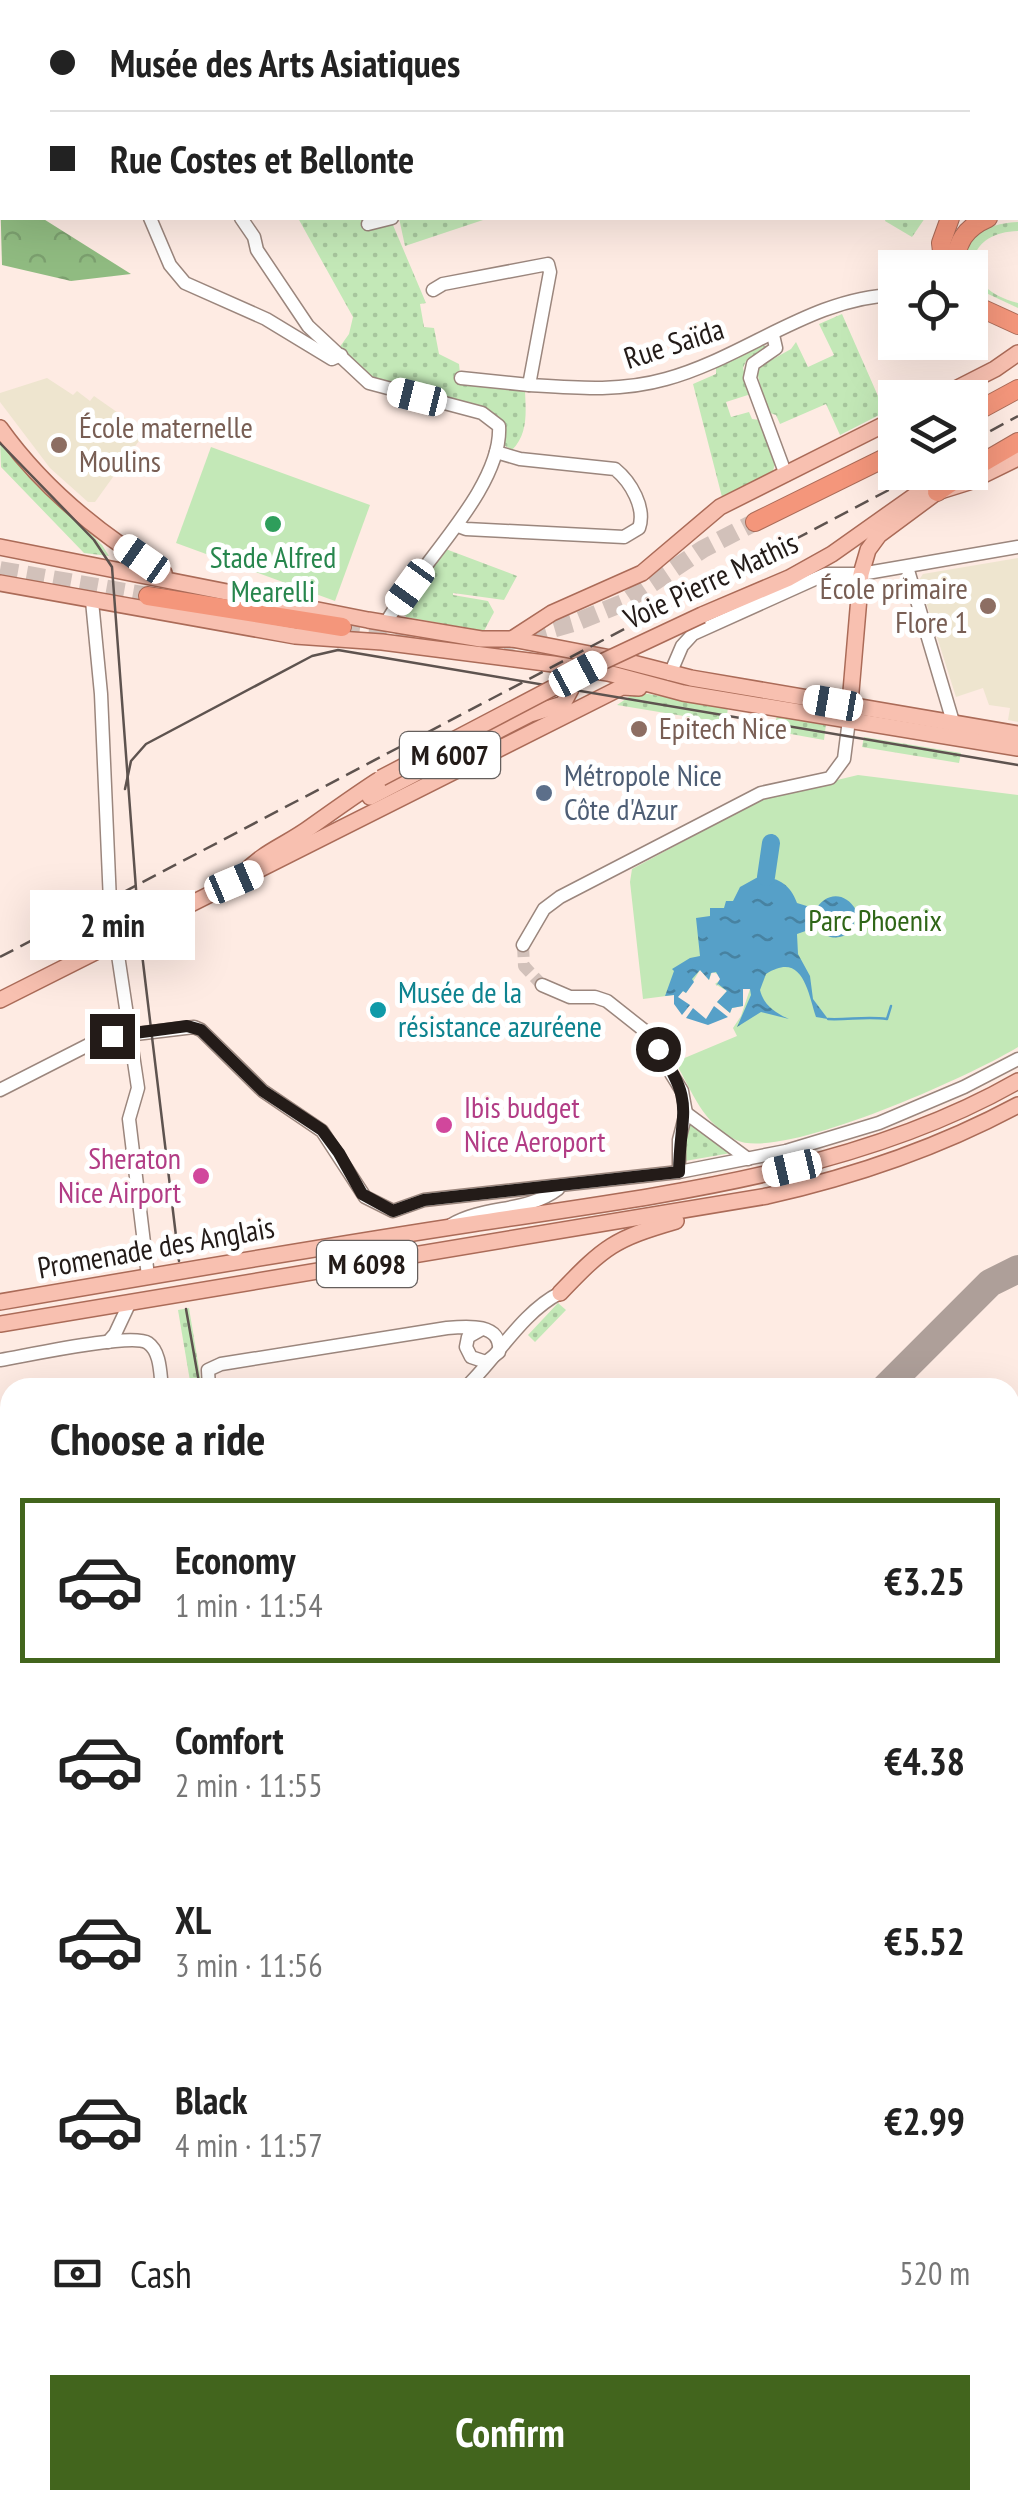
<!DOCTYPE html>
<html lang="en">
<head>
<meta charset="utf-8">
<style>
	body { margin:0; font-family:"PT Sans Narrow",sans-serif; background:#f2f2f2; color:#222; height:100vh; display:flex; flex-direction:column; font-size:38px; white-space:nowrap }
	* { box-sizing:border-box; margin:0 }
	p { font-size:32px; color:#767676 }
	.icon { flex:none; width:55px; height:55px; fill:none; stroke:currentColor; stroke-width:2; stroke-linecap:round; stroke-linejoin:round }
	.map { position:relative; flex:1; overflow:hidden }
	.panel { position:absolute; left:0px; top:1378px; width:1020px; height:1132px; display:flex; flex-direction:column; background:#fff; border-radius:30px 30px 0 0; box-shadow:0 10px 40px #0002 }
	.panel>* { flex:none }
	.banner { position:absolute; left:0px; top:0px; width:1020px; height:220px; box-shadow:0 10px 40px #0002; display:grid; align-content:center; height:220px; padding:0 50px; background:#fff }
	.buttons { position:absolute; left:878px; top:250px; display:grid; gap:20px }
	.buttons a { display:grid; place-items:center; width:110px; height:110px; border-radius:0px; background:#fff; box-shadow:0 10px 40px #0002; font-size:50px }
	.end { position:absolute; width:45px; height:45px; margin:-22px; border:12px solid #231b18; background:#fff; box-shadow:0 0 0 5px #fff }
	.from { border-radius:50% }
	.bubble { position:absolute; height:70px; border-radius:0px; background:#fff; box-shadow:0 10px 40px #0002; font-size:32px; font-weight:800; line-height:70px; text-align:center }
	.car { position:absolute; width:30px; height:60px; margin:-30px -15px; border-radius:12px; box-shadow:0 0 8px 2px #0007; background:linear-gradient(#fff 24%,#345 0 40%,#fff 0 76%,#345 0 86%,#fff 0) }
	.banner b { display:flex; align-items:center; gap:35px; height:95px; font-size:38px }
	.banner b+b { border-top:2px solid #e0e0e0 }
	.banner i { width:25px; height:25px; background:#222 }
	ul { padding:0; list-style:none }
	li { display:flex; align-items:center; gap:30px; height:165px; margin:0 20px 15px; padding:0 30px; border:5px solid transparent; border-radius:0px }
	li div { flex:1 }
	li b { display:block; font-size:38px }
	li em { font-style:normal; font-weight:800 }
	li.current { border-color:#42651d }
	li>.icon { width:90px; height:90px; stroke-width:1.5 }
	h2 { padding:0 50px; font-size:45px; line-height:120px }
	.pay { display:flex; align-items:center; gap:25px; height:110px; padding:0 50px; font-size:38px }
	.pay p { margin-inline-start:auto }
	.button { display:flex; gap:20px; margin-top:auto; padding:20px 50px }
	.button a { flex:1; height:115px; border-radius:0px; background:#42651d; color:#fff; font-size:40px; font-weight:800; line-height:115px; text-align:center }
	.map>svg:first-child { display:block }
	.education { fill:#eee5cf }
	.grass { fill:url(#grass-dots) }
	.forest { fill:url(#forest-crowns) }
	.park { fill:#c3e8b7 }
	.water { fill:url(#water-ripples) }
	.lines { fill:none; stroke-linecap:round; stroke-linejoin:round }
	.stream { stroke:#56a0c8; stroke-width:2.5 }
	.river { stroke:#56a0c8; stroke-width:18 }
	.taxiway { stroke:#ae9f99; stroke-width:28 }
	.runway { stroke:#ae9f99; stroke-width:68 }
	.minor-tunnel { stroke:#d2c1ba; stroke-width:12; stroke-dasharray:12 6; stroke-linecap:butt }
	.highway-tunnel { stroke:#d2c1ba; stroke-width:18; stroke-dasharray:18 9; stroke-linecap:butt }
	.minor-casing { stroke:#9b867d; stroke-width:15 }
	.major-casing { stroke:#ab6b58; stroke-width:18 }
	.highway-casing { stroke:#ab6b58; stroke-width:20 }
	.minor { stroke:#fff; stroke-width:12 }
	.major { stroke:#f8c0b0; stroke-width:15 }
	.highway { stroke:#f4967b; stroke-width:18 }
	.tram { stroke:#5e534f; stroke-width:2.5 }
	.rail { stroke:#5e534f; stroke-width:2.5; stroke-dasharray:15 8; stroke-linecap:butt }
	.major-bridge-casing { stroke:#ab6b58; stroke-width:18; stroke-linecap:butt }
	.major-bridge { stroke:#f8c0b0; stroke-width:15 }
	.route { stroke:#231b18; stroke-width:12 }
	.education-dot { fill:#8d6e63; stroke:#fff; stroke-width:4 }
	.leisure-dot { fill:#2e9e5b; stroke:#fff; stroke-width:4 }
	.service-dot { fill:#5c6f8a; stroke:#fff; stroke-width:4 }
	.culture-dot { fill:#0f9aa8; stroke:#fff; stroke-width:4 }
	.hotel-dot { fill:#d1479c; stroke:#fff; stroke-width:4 }
	.labels { text-anchor:middle; stroke-width:10; stroke-linejoin:round; paint-order:stroke }
	.shield { fill:#fff; stroke:#655f5d; stroke-width:2.5 }
	.shield-label { font-size:28px; font-weight:bold; fill:#231b18 }
	.street-label { font-size:30px; fill:#231b18; stroke:#fff }
	.education-label { font-size:30px; fill:#785e54; stroke:#fff; text-anchor:start }
	.leisure-label { font-size:30px; fill:#27864d; stroke:#fff }
	.service-label { font-size:30px; fill:#4e5e75; stroke:#fff; text-anchor:start }
	.park-label { font-size:30px; fill:#2f6617; stroke:#fff }
	.culture-label { font-size:30px; fill:#0d838f; stroke:#fff; text-anchor:start }
	.hotel-label { font-size:30px; fill:#b23c85; stroke:#fff; text-anchor:start }
</style>
</head>
<body>
<div class="map">
<svg width="1018" height="2509" viewBox="0 0 1018 2509">
	<defs>
		<pattern id="grass-dots" width="8" height="8" patternUnits="userSpaceOnUse" patternTransform="scale(2.5)"><rect width="8" height="8" fill="#c3e8b7"/><path d="M2 2h.1M6 6h.1" fill="none" stroke="#a7c69d" stroke-width="1.8" stroke-linecap="round"/></pattern>
		<pattern id="forest-crowns" width="20" height="18" patternUnits="userSpaceOnUse" patternTransform="scale(2.5)"><rect width="20" height="18" fill="#90bb81"/><path d="M2 6a3 3 0 1 1 6 0M12 15a3 3 0 1 1 6 0" fill="none" stroke="#7ca06f"/></pattern>
		<pattern id="water-ripples" width="26" height="14" patternUnits="userSpaceOnUse" patternTransform="scale(2.5)"><rect width="26" height="14" fill="#56a0c8"/><path d="M2 4q2-2 4 0t4 0M15 11q2-2 4 0t4 0" fill="none" stroke="#4782a1"/></pattern>
	</defs>
	<rect width="100%" height="100%" fill="#feebe3"/>
	<g class="education">
		<path d="M47 378 73 395 77 391 90 401 94 396 141 429 138 435 141 438 95 502H88L50 468 0 402V393Z"/>
		<path d="M1018 558V722L1008 720 1010 708 989 705 983 688 956 697 919 580 923 574Z"/>
	</g>
	<g class="grass">
		<path d="M298 218H390L426 303 420 304 424 327 434 328 439 354 459 364 461 383 525 391C526 413 528 434 512 450L500 443 501 425 371 380 339 348 349 334 353 317Z"/>
		<path d="M399 218H489L405 246Z"/>
		<path d="M886 218H925L912 237 885 221Z"/>
		<path d="M1018 222V231C963 232 955 287 1018 303V308L971 286 970 268 961 267C962 235 990 223 1018 222Z"/>
		<path d="M842 314 885 412 840 435 826 404 780 424 776 415 767 412 757 372 759 367 791 349 796 342 808 367 834 355 819 324Z"/>
		<path d="M762 345 766 346V351L746 361 743 368 751 394 726 402 731 417 749 412 752 419 760 420 775 464 773 471 722 497 693 384 716 374V366Z"/>
		<path d="M0 439 17 460 102 545 109 556 84 553 1 467Z"/>
		<path d="M443 548 517 576 504 600 453 593V595L488 601 494 612 484 631 406 617 402 607Z"/>
		<path d="M636 692 728 707 726 723 617 705Z"/>
		<path d="M777 715 826 724 824 740 774 731Z"/>
		<path d="M864 737 961 753 959 763 862 747Z"/>
		<path d="M687 1122 731 1153 685 1161 683 1143Z"/>
		<path d="M558 1303 566 1310 535 1342 528 1335Z"/>
		<path d="M189 1308 202 1387H191L178 1310Z"/>
		<path d="M1018 1652V1846L1010 1856V1660Z"/>
		<path d="M1018 1997V2509H924L926 2500H1010V2005Z"/>
		<path d="M157 2500H372L363 2509H148Z"/>
		<path d="M531 2500H782L773 2509H522Z"/>
		<path d="M788 2500H849L847 2509H779Z"/>
	</g>
	<path class="forest" d="M0 190 2 218H42L131 274 71 281 2 265Z"/>
	<g class="park">
		<path d="M211 447 370 505 335 601 176 543Z"/>
		<path d="M858 775 1018 795V1047C973 1075 781 1162 736 1140 702 1123 693 1092 675 1062L737 1036 733 1028 741 1016 750 989H743V1006L732 1008 730 1013 717 1002 727 991 715 984 720 980V975L712 972 709 980 700 970 686 993 683 991 677 997 674 995 643 999 630 882 632 869 766 797Z"/>
	</g>
	<g class="water">
		<path d="M758 877C778 877 790 884 797 903L810 907V910L815 911C825 892 845 891 856 910L853 930C840 941 827 940 817 927L797 934 798 954 810 976 813 999 828 1019 816 1017C808 993 803 950 766 974L760 990C764 1006 776 1013 789 1019L761 1012 737 1027 751 995 750 989H743V1006L732 1008 730 1013 717 1002 727 991 718 984 716 986 720 979 716 972 711 973 709 980 700 970 692 979 694 982 686 993 683 991 678 997 690 1005 682 1015 674 1004V995L665 996 674 971 672 969 690 958 700 956 696 918 710 916V908H724L726 901H733L740 887Z"/>
		<path d="M714 1006 728 1017 708 1025 686 1018 693 1008 706 1019Z"/>
	</g>
	<g class="lines">
		<g class="stream">
			<path d="M828 1019C849 1020 866 1016 887 1019L891 1006"/>
			<path d="M730 2509 739 2500"/>
		</g>
		<path class="river" d="M766 877 771 843"/>
		<g class="taxiway">
			<path d="M885 1388 990 1283 1018 1269"/>
			<path d="M1010 1555 1018 1547"/>
			<path d="M0 1840 10 1835"/>
			<path d="M0 2062 10 2123"/>
			<path d="M0 2256 10 2246"/>
			<path d="M0 2296 10 2298"/>
			<path d="M57 2509 66 2500"/>
			<path d="M886 2509 888 2500"/>
		</g>
		<g class="runway">
			<path d="M1010 1940 1018 1932"/>
			<path d="M442 2509 451 2500"/>
		</g>
		<path class="minor-tunnel" d="M523 945 524 966 542 985"/>
		<g class="highway-tunnel">
			<path d="M0 570 148 596"/>
			<path d="M342 627 466 645 501 644 576 622 623 603 703 549 755 522"/>
		</g>
		<g class="minor-casing">
			<g id="minor">
				<path d="M322 0 323 2"/>
				<path d="M443 2V0"/>
				<path d="M625 2V0"/>
				<path d="M150 218 170 265 185 283 266 319 332 359 341 355"/>
				<path d="M241 218 254 237 257 250 308 326 369 383 482 413 499 426C503 489 415 568 386 623"/>
				<path d="M368 224 392 218"/>
				<path d="M433 290 443 284 548 264 550 272 529 385C576 388 620 392 666 379 744 358 812 297 895 295"/>
				<path d="M773 335 776 348 753 364 750 378 786 475"/>
				<path d="M461 378 529 385"/>
				<path d="M458 526 466 529 624 537 639 528C646 508 631 482 615 469L520 459 496 452"/>
				<path d="M907 567 956 732"/>
				<path d="M92 601 101 694 110 902 138 1088 129 1119 148 1276"/>
				<path d="M670 674 682 646 693 634 826 574H861L1018 547"/>
				<path d="M523 945 544 909 560 897 761 793 830 778 844 759 849 720"/>
				<path d="M542 985 570 997H595L607 1001 645 1031 682 1091 686 1113 679 1140V1172"/>
				<path d="M0 1090 102 1038 194 1027 201 1030 263 1091 322 1131 365 1197 393 1211 424 1200 679 1172 786 1151 879 1123 964 1087 1018 1059"/>
				<path d="M686 1113 748 1159"/>
				<path d="M451 1225C485 1205 526 1213 558 1189"/>
				<path d="M108 1342 115 1334 130 1302"/>
				<path d="M0 1360C25 1356 132 1332 148 1343 161 1352 160 1374 162 1388"/>
				<path d="M209 1388 208 1370 221 1364 447 1328C468 1326 502 1323 499 1352L486 1362 471 1357 466 1347 468 1337 482 1329"/>
				<path d="M465 1388C496 1359 522 1312 560 1293"/>
				<path d="M0 1462 10 1460"/>
			</g>
		</g>
		<g class="major-casing">
			<g id="major">
				<path d="M938 398 995 369 1018 353"/>
				<path d="M0 428C42 487 102 536 164 573"/>
				<path d="M0 547 368 620 481 639H512L621 660 691 678 1018 734"/>
				<path d="M0 583 295 636 382 642 553 664 608 673 683 693 1018 748"/>
				<path d="M702 615 789 578 832 554 948 472"/>
				<path d="M512 639 552 613 642 573 720 507 895 419"/>
				<path d="M849 715 861 574 868 550 879 535 937 492 969 482 1018 458"/>
				<path d="M370 797 530 714 563 704 571 689 565 671"/>
				<path d="M241 876C265 850 285 846 312 826 333 811 354 796 377 781"/>
				<path d="M0 1000 622 687 639 688"/>
				<path d="M560 1293C605 1246 614 1239 676 1221"/>
				<path d="M0 1302C157 1275 314 1248 471 1224 653 1196 856 1174 1018 1081"/>
				<path d="M0 1324 767 1196C856 1176 938 1148 1018 1105"/>
			</g>
		</g>
		<g class="highway-casing">
			<g id="highway">
				<path d="M944 268 941 243 950 218"/>
				<path d="M955 268C956 242 965 228 988 218"/>
				<path d="M970 303 1018 325"/>
				<path d="M970 415 1018 389"/>
				<path d="M970 470 1018 442"/>
				<path d="M937 492 966 472"/>
				<path d="M755 522 895 453"/>
				<path d="M148 596 342 627"/>
			</g>
		</g>
		<use href="#minor" class="minor"/>
		<use href="#major" class="major"/>
		<use href="#highway" class="highway"/>
		<g class="tram">
			<path d="M0 443 94 540 112 567 139 929 179 1261"/>
			<path d="M125 789 131 761 146 744 312 656 338 650 1018 765"/>
			<path d="M186 1309 200 1388"/>
			<path d="M0 1479 10 1477"/>
		</g>
		<g class="rail">
			<path d="M970 442 1018 416"/>
			<path d="M0 957 923 472"/>
		</g>
		<g class="major-bridge-casing">
			<path id="major-bridge" d="M381 778 604 661 702 615"/>
		</g>
		<use href="#major-bridge" class="major-bridge"/>
	</g>
	<g class="lines">
		<path class="route" d="M112 1036 187 1026 201 1030 263 1091 322 1130 339 1153 362 1194 393 1211 424 1200 679 1172C680 1111 696 1104 658 1049"/>
	</g>
	<g class="education-dot">
		<circle cx="59" cy="445" r="10"/>
		<circle cx="988" cy="606" r="10"/>
		<circle cx="639" cy="729" r="10"/>
	</g>
	<circle class="leisure-dot" cx="273" cy="524" r="10"/>
	<circle class="service-dot" cx="544" cy="793" r="10"/>
	<circle class="culture-dot" cx="378" cy="1010" r="10"/>
	<g class="hotel-dot">
		<circle cx="444" cy="1125" r="10"/>
		<circle cx="201" cy="1176" r="10"/>
	</g>
	<g class="labels">
		<g class="shield">
			<rect x="400" y="732" width="100" height="46" rx="8"/>
			<rect x="317" y="1241" width="100" height="46" rx="8"/>
		</g>
		<g class="shield-label">
			<text x="450" y="765">M 6007</text>
			<text x="367" y="1274">M 6098</text>
		</g>
		<g class="street-label">
			<text transform="translate(674 344) rotate(-18)" y="10">Rue Saïda</text>
			<text transform="translate(711 581) rotate(-25)" y="10">Voie Pierre Mathis</text>
			<text transform="translate(156 1248) rotate(-10)" y="10">Promenade des Anglais</text>
		</g>
		<g class="education-label">
			<text x="79" y="438">École maternelle<tspan x="79" dy="34">Moulins</tspan></text>
			<text x="968" y="599" text-anchor="end">École primaire<tspan x="968" dy="34">Flore 1</tspan></text>
			<text x="659" y="739">Epitech Nice</text>
		</g>
		<g class="leisure-label">
			<text x="273" y="568">Stade Alfred<tspan x="273" dy="34">Mearelli</tspan></text>
		</g>
		<g class="service-label">
			<text x="564" y="786">Métropole Nice<tspan x="564" dy="34">Côte d'Azur</tspan></text>
		</g>
		<g class="park-label">
			<text x="875" y="931">Parc Phoenix</text>
		</g>
		<g class="culture-label">
			<text x="398" y="1003">Musée de la<tspan x="398" dy="34">résistance azuréene</tspan></text>
		</g>
		<g class="hotel-label">
			<text x="464" y="1118">Ibis budget<tspan x="464" dy="34">Nice Aeroport</tspan></text>
			<text x="181" y="1169" text-anchor="end">Sheraton<tspan x="181" dy="34">Nice Airport</tspan></text>
		</g>
	</g>
</svg>
<div class="buttons">
<a><svg class="icon" aria-label="locate" viewBox="0 0 24 24"><circle cx="12" cy="12" r="6"/><path d="M12 2v4M12 18v4M2 12h4M18 12h4"/></svg></a>
<a><svg class="icon" aria-label="layers" viewBox="0 0 24 24"><path d="M12 4l9 5-9 5-9-5zM3 14l9 5 9-5"/></svg></a>
</div>
<i class="end from" style="left:658px;top:1049px"></i>
<i class="end" style="left:112px;top:1036px"></i>
<div class="bubble" style="left:30px;top:890px;width:165px">2 min</div>
<i class="car" style="left:417px;top:397px;rotate:284deg"></i>
<i class="car" style="left:142px;top:559px;rotate:305deg"></i>
<i class="car" style="left:410px;top:587px;rotate:216deg"></i>
<i class="car" style="left:578px;top:674px;rotate:62deg"></i>
<i class="car" style="left:833px;top:703px;rotate:280deg"></i>
<i class="car" style="left:234px;top:882px;rotate:67deg"></i>
<i class="car" style="left:792px;top:1168px;rotate:257deg"></i>
<div class="banner">
<b><i class="from"></i>Musée des Arts Asiatiques</b>
<b><i></i>Rue Costes et Bellonte</b>
</div>
<section class="panel">
<h2>Choose a ride</h2>
<ul>
<li class="current"><svg class="icon" aria-label="car" viewBox="0 0 24 24"><path d="M5 17H2v-5l4-1 3-4h7l3 4 3 1v5h-3M9 17h6M6 11h13"/><circle cx="7" cy="17" r="2"/><circle cx="17" cy="17" r="2"/></svg><div><b>Economy</b><p>1 min · 11:54</p></div><em>€3.25</em></li>
<li><svg class="icon" aria-label="car" viewBox="0 0 24 24"><path d="M5 17H2v-5l4-1 3-4h7l3 4 3 1v5h-3M9 17h6M6 11h13"/><circle cx="7" cy="17" r="2"/><circle cx="17" cy="17" r="2"/></svg><div><b>Comfort</b><p>2 min · 11:55</p></div><em>€4.38</em></li>
<li><svg class="icon" aria-label="car" viewBox="0 0 24 24"><path d="M5 17H2v-5l4-1 3-4h7l3 4 3 1v5h-3M9 17h6M6 11h13"/><circle cx="7" cy="17" r="2"/><circle cx="17" cy="17" r="2"/></svg><div><b>XL</b><p>3 min · 11:56</p></div><em>€5.52</em></li>
<li><svg class="icon" aria-label="car" viewBox="0 0 24 24"><path d="M5 17H2v-5l4-1 3-4h7l3 4 3 1v5h-3M9 17h6M6 11h13"/><circle cx="7" cy="17" r="2"/><circle cx="17" cy="17" r="2"/></svg><div><b>Black</b><p>4 min · 11:57</p></div><em>€2.99</em></li>
</ul>
<div class="pay"><svg class="icon" aria-label="cash" viewBox="0 0 24 24"><path d="M3 7h18v10H3z"/><circle cx="12" cy="12" r="2"/></svg>Cash<p>520 m</p></div>
<div class="button"><a>Confirm</a></div>
</section>
</div>
</body>
</html>
